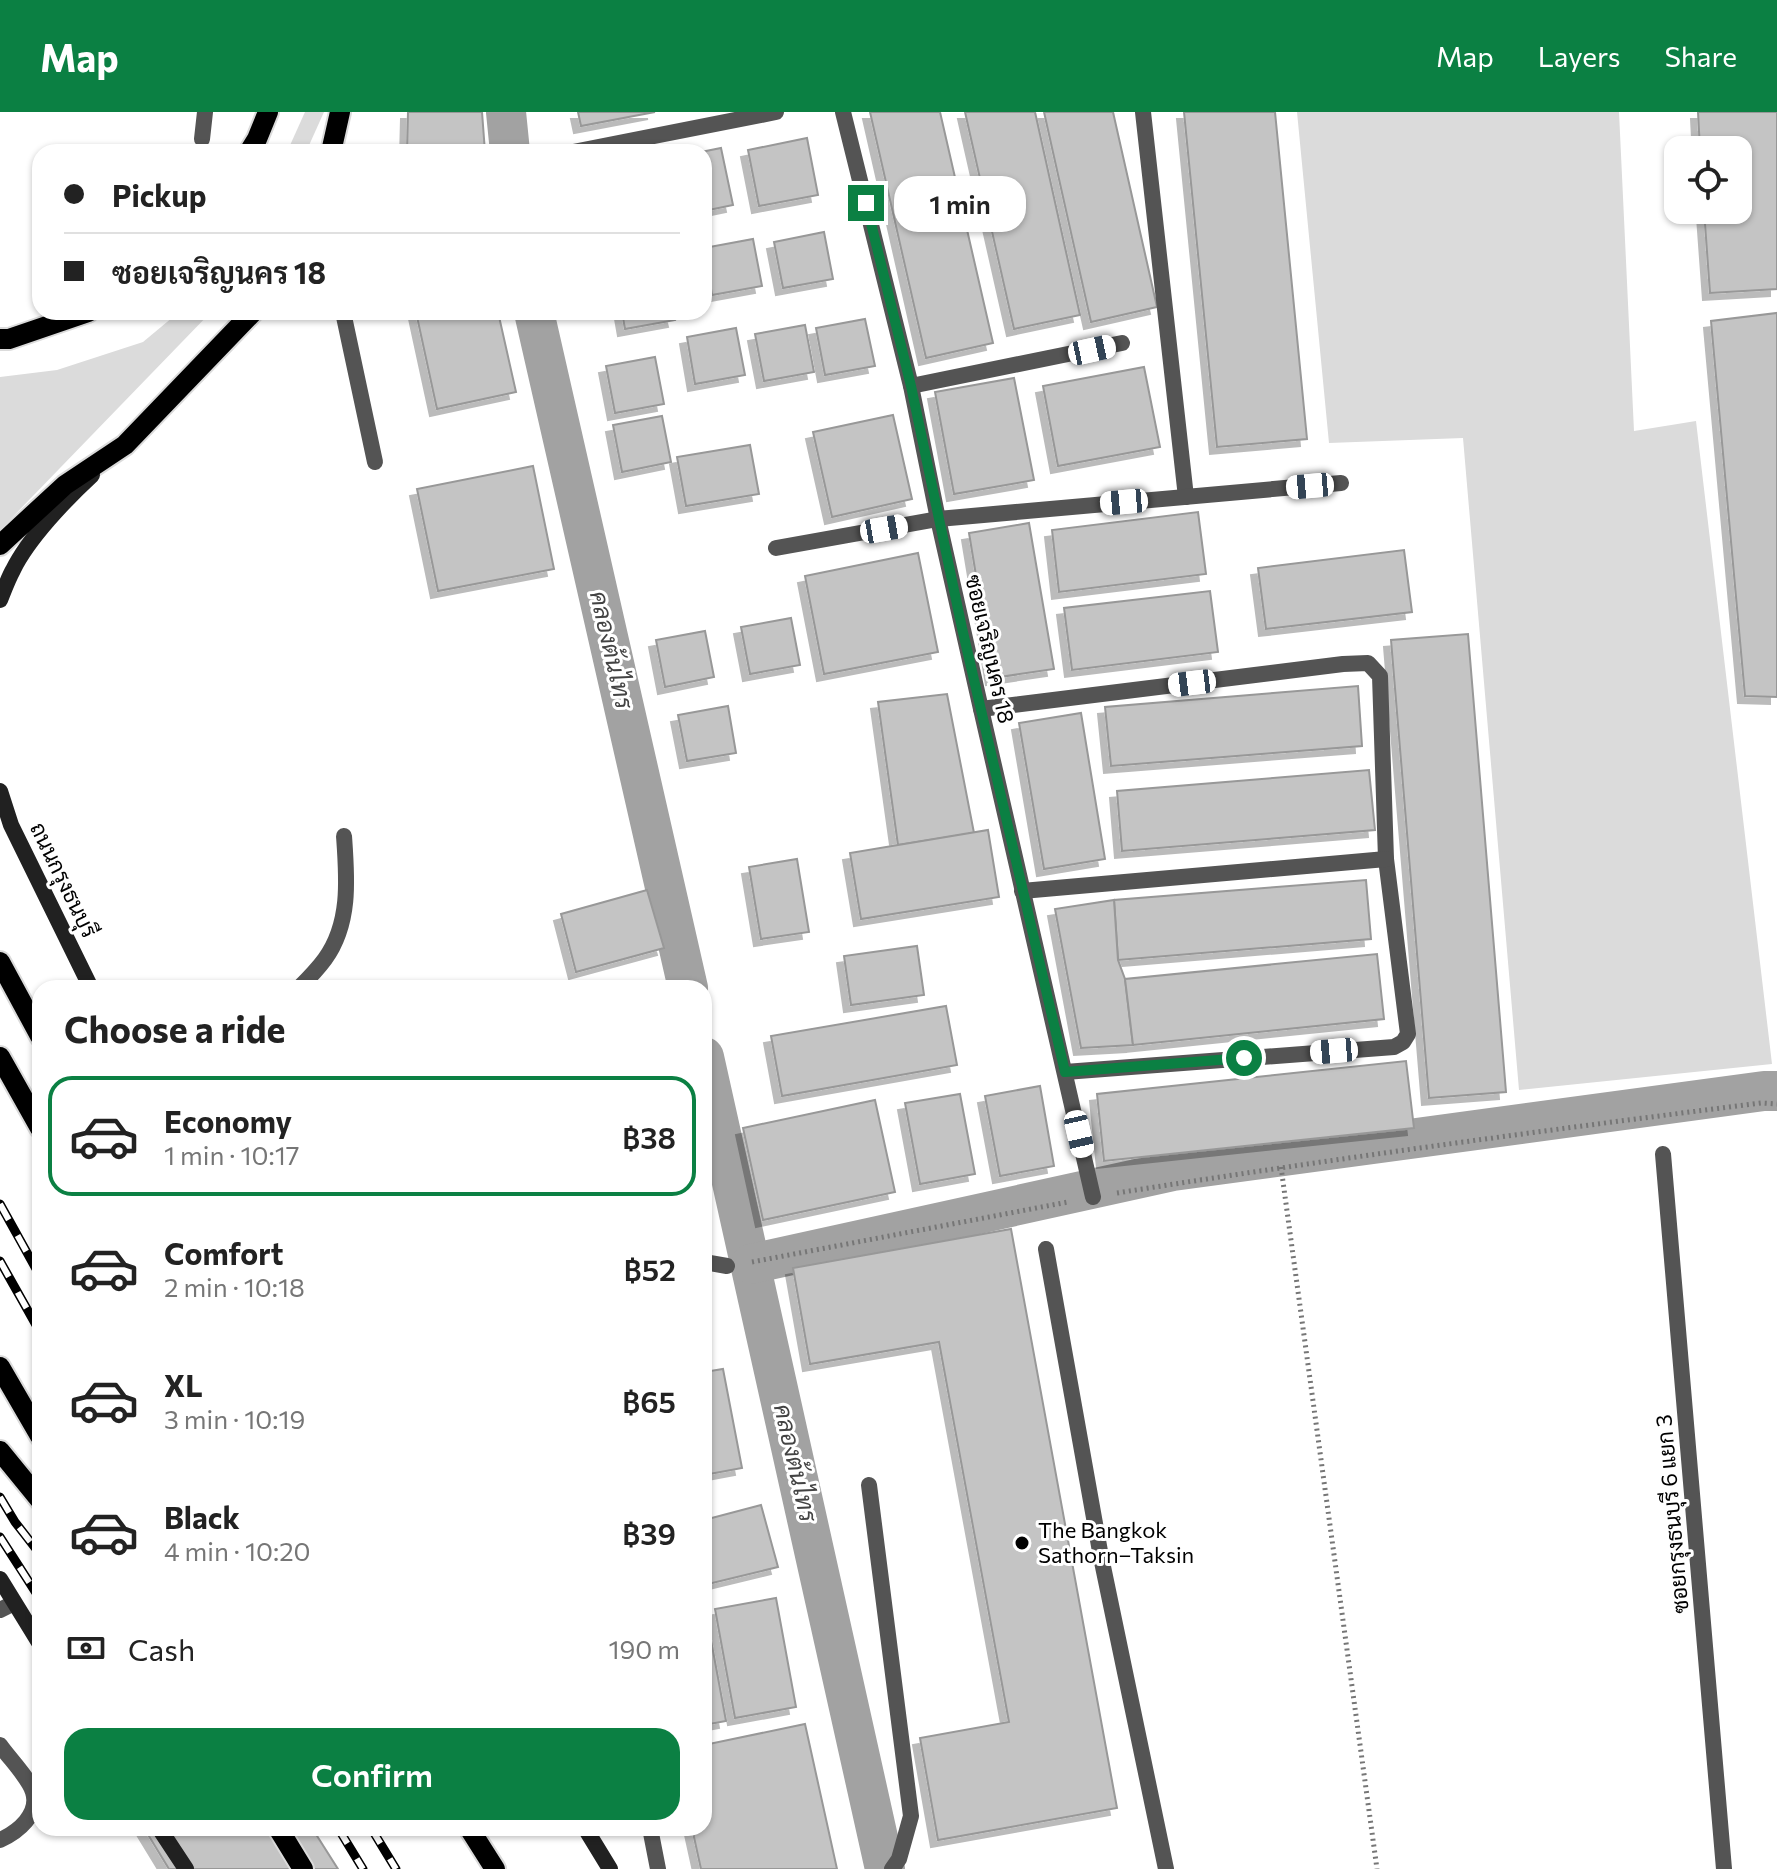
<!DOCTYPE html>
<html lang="en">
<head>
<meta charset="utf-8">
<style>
	body { margin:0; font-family:Commissioner,Sarabun,sans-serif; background:#f2f2f2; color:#222; height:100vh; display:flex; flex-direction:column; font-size:30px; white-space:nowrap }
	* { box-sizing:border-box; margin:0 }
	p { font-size:26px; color:#767676 }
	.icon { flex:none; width:44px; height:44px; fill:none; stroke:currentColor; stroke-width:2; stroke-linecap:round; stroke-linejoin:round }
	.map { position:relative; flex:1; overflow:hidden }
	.details { position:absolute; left:32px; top:868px; width:680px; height:856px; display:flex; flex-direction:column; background:#fff; border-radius:24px; box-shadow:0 2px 6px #0004 }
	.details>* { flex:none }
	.top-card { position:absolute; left:32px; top:32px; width:680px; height:176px; border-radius:24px; box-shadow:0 2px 6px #0004; display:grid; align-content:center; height:176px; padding:0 32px; background:#fff }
	.fabs { position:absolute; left:1664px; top:24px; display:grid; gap:16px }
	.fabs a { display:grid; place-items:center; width:88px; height:88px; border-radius:16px; background:#fff; box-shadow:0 2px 6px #0004; font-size:40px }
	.end { position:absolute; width:36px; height:36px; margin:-18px; border:10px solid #0b8043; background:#fff; box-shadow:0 0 0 4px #fff }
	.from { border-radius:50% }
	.bubble { position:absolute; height:56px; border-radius:24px; background:#fff; box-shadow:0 2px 6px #0004; font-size:26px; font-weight:600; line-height:56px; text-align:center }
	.car { position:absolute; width:24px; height:48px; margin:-24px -12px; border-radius:10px; box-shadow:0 0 6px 2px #0007; background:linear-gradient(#fff 24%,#345 0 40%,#fff 0 76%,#345 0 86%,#fff 0) }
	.top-card b { display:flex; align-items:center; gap:28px; height:76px; font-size:30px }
	.top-card b+b { border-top:2px solid #e0e0e0 }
	.top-card i { width:20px; height:20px; background:#222 }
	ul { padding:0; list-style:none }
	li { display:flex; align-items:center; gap:24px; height:120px; margin:0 16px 12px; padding:0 16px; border:4px solid transparent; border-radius:24px }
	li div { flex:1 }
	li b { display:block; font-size:30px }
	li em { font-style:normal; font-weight:600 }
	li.current { border-color:#0b8043 }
	li>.icon { width:72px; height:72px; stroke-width:1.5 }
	h2 { padding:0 32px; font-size:36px; line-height:96px }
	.pay { display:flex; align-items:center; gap:20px; height:88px; padding:0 32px; font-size:30px }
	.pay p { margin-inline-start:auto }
	.action { display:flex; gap:16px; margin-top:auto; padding:16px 32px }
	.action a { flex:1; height:92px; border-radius:24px; background:#0b8043; color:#fff; font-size:32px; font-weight:600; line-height:92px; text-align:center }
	header { display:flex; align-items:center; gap:48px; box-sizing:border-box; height:112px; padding:0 40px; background:#0b8043; color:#fff }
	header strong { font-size:38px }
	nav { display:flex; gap:44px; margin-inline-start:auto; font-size:28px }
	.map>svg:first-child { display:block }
	.green { fill:#dbdbdb }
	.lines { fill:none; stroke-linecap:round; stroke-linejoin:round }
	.canal { stroke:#a2a2a2; stroke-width:40 }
	.building { fill:#c4c4c4; stroke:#989898; stroke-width:2; filter:url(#shadow) }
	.primary-casing { stroke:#dbdbdb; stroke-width:24 }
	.path { stroke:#767676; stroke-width:5; stroke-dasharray:2 4; stroke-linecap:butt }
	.service { stroke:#545454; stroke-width:16 }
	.minor { stroke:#545454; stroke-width:16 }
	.secondary { stroke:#212121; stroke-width:16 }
	.primary { stroke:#000; stroke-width:20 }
	.rail-casing { stroke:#000; stroke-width:9 }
	.rail { stroke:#fff; stroke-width:6; stroke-dasharray:18; stroke-linecap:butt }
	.route { stroke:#0b8043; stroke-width:10 }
	.poi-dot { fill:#000; stroke:#fff; stroke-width:3 }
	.labels { text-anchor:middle; stroke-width:6; stroke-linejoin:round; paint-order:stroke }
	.street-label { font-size:22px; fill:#000; stroke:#fff }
	.poi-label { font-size:22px; fill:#000; stroke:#fff; text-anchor:start }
	.water-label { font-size:24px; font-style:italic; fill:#434343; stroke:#fff }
</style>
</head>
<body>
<header>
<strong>Map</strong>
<nav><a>Map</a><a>Layers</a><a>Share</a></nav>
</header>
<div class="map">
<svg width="1777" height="1757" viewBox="0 0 1777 1757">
	<defs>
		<filter id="shadow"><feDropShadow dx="-7" dy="7" stdDeviation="0" flood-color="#0004"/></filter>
	</defs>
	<rect width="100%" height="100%" fill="#fff"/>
	<g class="green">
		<path d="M305 0H324L306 40H287Z"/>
		<path d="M1297 0H1619L1634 319 1696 309 1772 952 1519 978 1463 326 1329 331Z"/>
		<path d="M179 200H211L0 418V265L57 258 143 230Z"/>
	</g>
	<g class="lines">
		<g class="canal">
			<path d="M506 0 510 40"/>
			<path d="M534 200 688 876"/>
			<path d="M704 945 885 1757"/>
			<path d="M751 1152 1173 1059 1764 979H1777"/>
		</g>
	</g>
	<g class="building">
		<path d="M408 0H482L485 40H407Z"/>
		<path d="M578 0H655L581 14Z"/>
		<path d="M870 0H940L993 231 926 246Z"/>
		<path d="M965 0H1035L1080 203 1014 217Z"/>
		<path d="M1044 0H1113L1157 195 1091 210Z"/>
		<path d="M1184 0H1275L1307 327 1217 335Z"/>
		<path d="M1698 0H1777V177L1710 181 1704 98H1738V38H1700Z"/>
		<path d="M807 26 818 83 759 94 748 38Z"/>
		<path d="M721 36 733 93 704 99V40H701Z"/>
		<path d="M824 120 833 167 783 176 774 130Z"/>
		<path d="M753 127 762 174 712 183 704 136Z"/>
		<path d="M416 200H498L516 280 437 297Z"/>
		<path d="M622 200H673L675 208 625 217Z"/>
		<path d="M1777 201V585L1745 584 1711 209Z"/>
		<path d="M865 207 875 254 825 263 816 216Z"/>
		<path d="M805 213 814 260 764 269 755 222Z"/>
		<path d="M736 216 745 263 695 272 687 225Z"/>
		<path d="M655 245 664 292 615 301 606 254Z"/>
		<path d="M1144 255 1160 335 1058 354 1043 274Z"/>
		<path d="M1014 266 1034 368 954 382 935 280Z"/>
		<path d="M893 303 912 387 832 405 813 320Z"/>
		<path d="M662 304 671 350 622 360 613 313Z"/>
		<path d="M750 333 759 382 686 394 677 345Z"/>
		<path d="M533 354 554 457 438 479 417 377Z"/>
		<path d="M1198 400 1206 462 1059 480 1052 418Z"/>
		<path d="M1029 411 1054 557 993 566 969 421Z"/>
		<path d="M1404 438 1412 500 1266 517 1258 456Z"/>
		<path d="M918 441 938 540 824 562 805 464Z"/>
		<path d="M1210 479 1218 540 1072 558 1064 496Z"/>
		<path d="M791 506 800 553 750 562 741 515Z"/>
		<path d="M705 519 714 565 665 575 656 528Z"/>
		<path d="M1468 522 1506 980 1429 986 1391 528Z"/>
		<path d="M1358 574 1362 634 1111 654 1105 595Z"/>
		<path d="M947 582 974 721 898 733 878 590Z"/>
		<path d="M728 594 736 641 687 649 678 603Z"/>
		<path d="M1081 601 1105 747 1044 757 1019 611Z"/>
		<path d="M1369 658 1375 718 1122 739 1117 679Z"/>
		<path d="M988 718 999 785 861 807 850 741Z"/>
		<path d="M797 747 809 820 761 827 749 755Z"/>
		<path d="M1366 768 1371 827 1118 848 1114 788Z"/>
		<path d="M647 778 664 836 576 860 561 802Z"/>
		<path d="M1114 788 1118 848 1125 867 1133 933 1081 936 1055 797Z"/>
		<path d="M917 834 924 883 851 893 844 844Z"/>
		<path d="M1377 842 1384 907 1133 933 1125 867Z"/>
		<path d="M946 894 957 953 782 984 771 924Z"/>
		<path d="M1406 949 1414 1016 1104 1049 1097 982Z"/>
		<path d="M1040 974 1054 1054 1000 1064 985 984Z"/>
		<path d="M960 982 975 1062 920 1072 905 991Z"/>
		<path d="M875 988 895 1080 763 1108 743 1016Z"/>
		<path d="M1011 1117 1117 1696 938 1728 920 1626 1009 1610 939 1230 810 1252 793 1156Z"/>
		<path d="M723 1257 742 1356 704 1363V1260Z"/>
		<path d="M761 1393 778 1455 704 1473V1408Z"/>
		<path d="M776 1486 796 1595 735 1606 715 1497Z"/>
		<path d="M704 1501H706L726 1609 704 1613Z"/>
		<path d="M805 1612 837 1757H701L692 1716H704V1633Z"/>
		<path d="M144 1716H312L338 1757H169Z"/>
	</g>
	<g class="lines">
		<g class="primary-casing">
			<g id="primary">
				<path d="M249 40 257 27 268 0"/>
				<path d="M331 40 340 0"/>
				<path d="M0 227H9L88 200"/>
				<path d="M0 433 65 373 125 333 253 200"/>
				<path d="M0 850 40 924"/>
				<path d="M0 945 40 1016"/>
				<path d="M0 1255 40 1324"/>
				<path d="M0 1339 40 1388"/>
				<path d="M278 1716 303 1757"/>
				<path d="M469 1716 495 1757"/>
			</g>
		</g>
		<g class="path">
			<path d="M1281 1055 1377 1757"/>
			<path d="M1117 1081C1331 1047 1546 1018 1761 991L1777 992"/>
			<path d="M752 1150 1068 1090"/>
		</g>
		<g class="service">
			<path d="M343 200 375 350"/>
			<path d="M1046 1137 1101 1445 1166 1757"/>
			<path d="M869 1373 911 1704 899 1747 892 1757"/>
			<path d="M0 1498 14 1491"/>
			<path d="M0 1633C9 1646 29 1666 33 1680 40 1702 18 1720 0 1728"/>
			<path d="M650 1716 658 1757"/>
		</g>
		<g class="minor">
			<path d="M843 0 911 274 938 407 981 597 1093 1085"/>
			<path d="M1143 0 1186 385"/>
			<path d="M202 27 205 0"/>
			<path d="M573 40 776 0"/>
			<path d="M911 274 1122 231"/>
			<path d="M776 436 938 407 1341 371"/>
			<path d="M981 597 1343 552 1368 551 1380 564 1386 747 1408 922 1403 930 1394 935 1065 960"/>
			<path d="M1022 779 1386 747"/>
			<path d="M299 876C308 867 317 858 325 847 351 811 347 766 344 724"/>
			<path d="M1663 1042 1724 1757"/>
			<path d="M704 1150 727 1154"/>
		</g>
		<g class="secondary">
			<path d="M0 488C4 478 8 467 13 458 28 427 66 387 92 363"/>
			<path d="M0 679 11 713 91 876"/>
			<path d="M0 1467 40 1532"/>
			<path d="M159 1716 186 1757"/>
			<path d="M585 1716 610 1757"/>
		</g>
		<use href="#primary" class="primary"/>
		<g class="rail-casing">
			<g id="rail">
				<path d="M0 1092 40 1164"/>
				<path d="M0 1149 40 1220"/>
				<path d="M0 1385 15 1410 40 1442"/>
				<path d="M0 1425 40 1487"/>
				<path d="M338 1716 363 1757"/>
				<path d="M371 1716 396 1757"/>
			</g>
		</g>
		<use href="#rail" class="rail"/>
	</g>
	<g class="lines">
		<path class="route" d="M866 91 911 274 962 516 1065 960 1244 946"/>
	</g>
	<circle class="poi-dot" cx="1022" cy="1431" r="8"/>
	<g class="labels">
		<g class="street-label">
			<text transform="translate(990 537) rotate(77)" y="8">ซอยเจริญนคร 18</text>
			<text transform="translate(64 768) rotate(64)" y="8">ถนนกรุงธนบุรี</text>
			<text transform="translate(1672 1402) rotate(-95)" y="8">ซอยกรุงธนบุรี 6 แยก 3</text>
		</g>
		<g class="poi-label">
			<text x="1038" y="1426">The Bangkok<tspan x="1038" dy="25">Sathorn–Taksin</tspan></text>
		</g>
		<g class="water-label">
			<text transform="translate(611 538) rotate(77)" y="8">คลองต้นไทร</text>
			<text transform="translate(795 1351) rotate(77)" y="8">คลองต้นไทร</text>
		</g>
	</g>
</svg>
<div class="fabs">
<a><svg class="icon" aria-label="locate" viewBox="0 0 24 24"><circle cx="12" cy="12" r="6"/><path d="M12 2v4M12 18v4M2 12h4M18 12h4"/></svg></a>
</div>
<i class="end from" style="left:1244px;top:946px"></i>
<i class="end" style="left:866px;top:91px"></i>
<div class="bubble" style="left:894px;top:64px;width:132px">1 min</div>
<i class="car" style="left:1092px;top:238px;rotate:78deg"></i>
<i class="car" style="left:1310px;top:374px;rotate:265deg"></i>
<i class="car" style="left:1124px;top:390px;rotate:265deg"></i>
<i class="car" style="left:884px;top:417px;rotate:80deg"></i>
<i class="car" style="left:1192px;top:571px;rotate:263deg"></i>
<i class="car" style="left:1334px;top:939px;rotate:265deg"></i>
<i class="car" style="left:1079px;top:1022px;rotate:167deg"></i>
<div class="top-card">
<b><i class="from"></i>Pickup</b>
<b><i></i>ซอยเจริญนคร 18</b>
</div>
<section class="details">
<h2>Choose a ride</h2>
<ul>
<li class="current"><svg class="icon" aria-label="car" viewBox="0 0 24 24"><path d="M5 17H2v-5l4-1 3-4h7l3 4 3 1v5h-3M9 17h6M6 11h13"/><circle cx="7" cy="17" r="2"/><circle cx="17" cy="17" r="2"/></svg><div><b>Economy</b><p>1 min · 10:17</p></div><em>฿38</em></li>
<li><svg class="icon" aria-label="car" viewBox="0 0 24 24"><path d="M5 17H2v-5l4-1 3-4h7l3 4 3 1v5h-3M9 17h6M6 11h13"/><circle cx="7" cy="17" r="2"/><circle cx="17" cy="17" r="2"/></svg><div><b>Comfort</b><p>2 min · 10:18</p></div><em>฿52</em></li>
<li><svg class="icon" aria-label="car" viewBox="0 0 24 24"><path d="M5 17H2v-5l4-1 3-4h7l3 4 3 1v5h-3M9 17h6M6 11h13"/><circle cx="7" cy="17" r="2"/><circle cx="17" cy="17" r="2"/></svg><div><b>XL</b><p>3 min · 10:19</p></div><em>฿65</em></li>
<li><svg class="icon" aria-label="car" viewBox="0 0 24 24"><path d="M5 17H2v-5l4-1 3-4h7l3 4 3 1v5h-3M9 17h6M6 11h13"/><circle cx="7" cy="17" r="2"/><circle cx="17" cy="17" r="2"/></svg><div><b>Black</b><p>4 min · 10:20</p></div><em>฿39</em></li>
</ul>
<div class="pay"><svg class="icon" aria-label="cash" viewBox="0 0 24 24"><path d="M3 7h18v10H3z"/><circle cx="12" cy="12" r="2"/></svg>Cash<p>190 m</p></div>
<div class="action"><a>Confirm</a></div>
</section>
</div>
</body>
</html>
